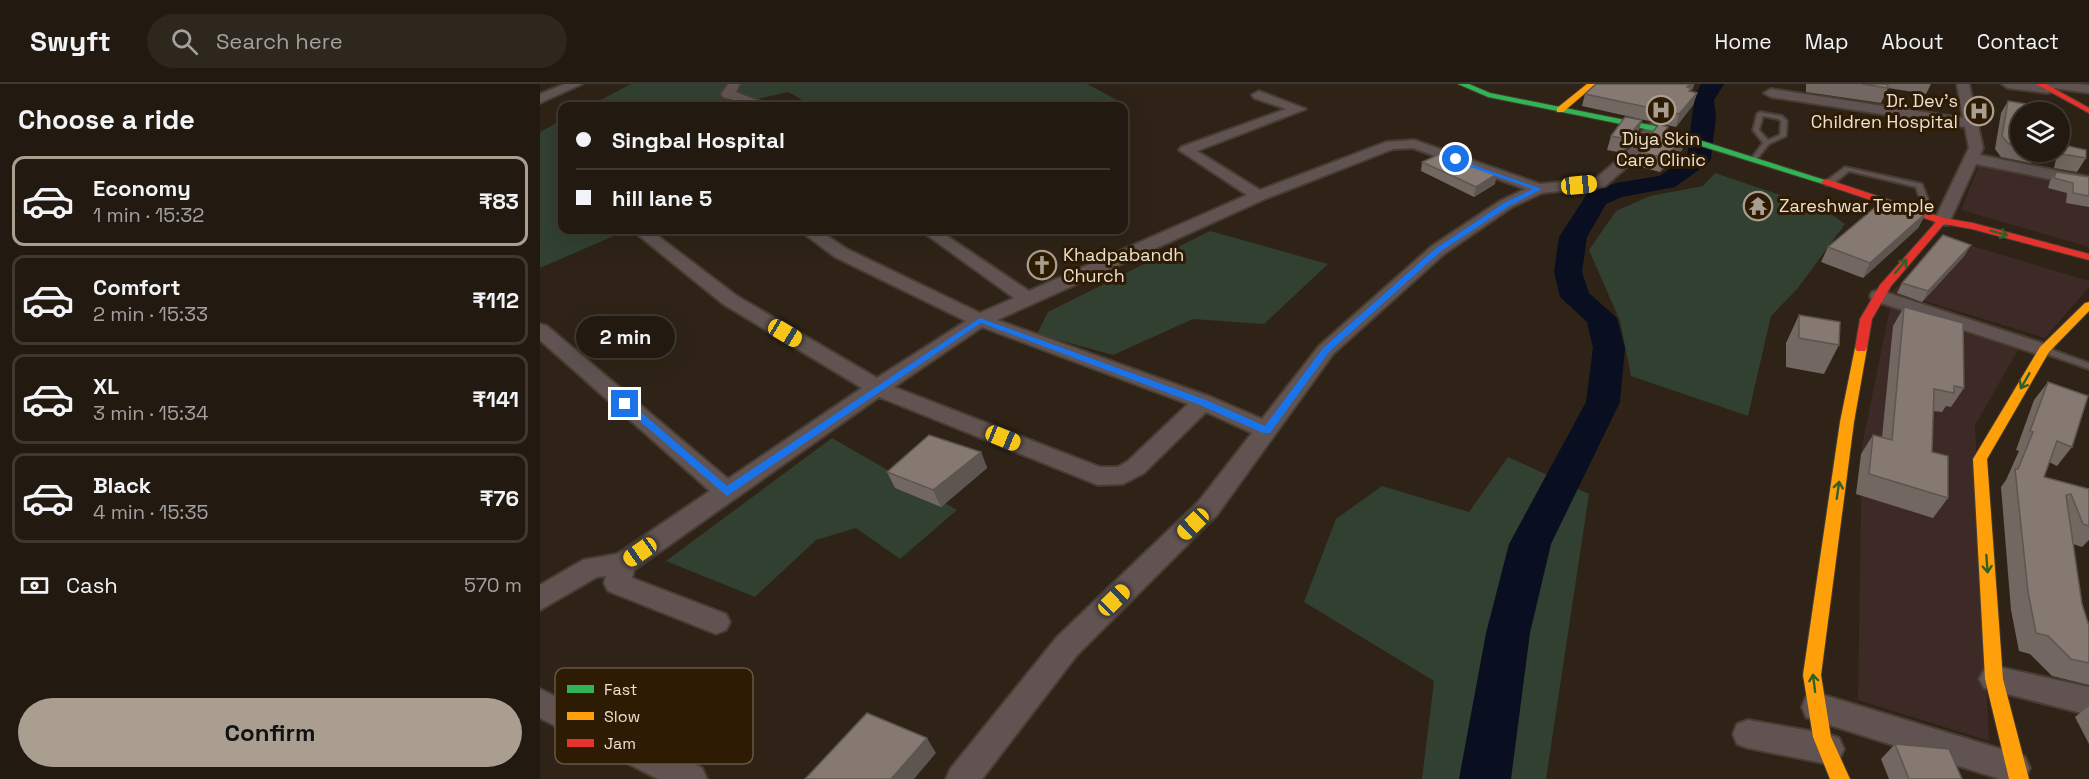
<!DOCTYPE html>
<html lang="en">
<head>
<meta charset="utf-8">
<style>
	body { margin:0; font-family:"Space Grotesk",sans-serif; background:#2e271e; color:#f1f3f6; height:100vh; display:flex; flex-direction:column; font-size:22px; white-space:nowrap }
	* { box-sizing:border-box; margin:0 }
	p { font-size:20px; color:#a2a19f }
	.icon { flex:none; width:33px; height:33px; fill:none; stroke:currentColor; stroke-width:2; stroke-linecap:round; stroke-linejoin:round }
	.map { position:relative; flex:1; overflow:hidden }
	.panel { display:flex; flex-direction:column; background:#221a10; width:540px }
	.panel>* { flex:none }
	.guide { position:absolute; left:18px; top:18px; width:570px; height:132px; border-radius:12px; box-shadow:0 6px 24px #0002,0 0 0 2px #3f3830; display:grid; align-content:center; height:132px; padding:0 18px; background:#221a10 }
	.buttons { position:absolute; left:1470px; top:18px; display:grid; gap:12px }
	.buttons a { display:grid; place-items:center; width:60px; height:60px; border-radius:50%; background:#221a10; box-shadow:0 6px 24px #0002,0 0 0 2px #3f3830; font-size:30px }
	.end { position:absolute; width:27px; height:27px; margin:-14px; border:8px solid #1a73e8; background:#fff; box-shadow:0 0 0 3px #fff }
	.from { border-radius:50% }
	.bubble { position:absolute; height:42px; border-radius:21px; background:#221a10; box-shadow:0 6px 24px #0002,0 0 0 2px #3f3830; font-size:20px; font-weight:700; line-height:42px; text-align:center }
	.car { position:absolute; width:18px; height:36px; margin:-18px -9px; border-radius:8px; box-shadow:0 0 4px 2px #0007; background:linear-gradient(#f5c518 24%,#345 0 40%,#f5c518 0 76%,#345 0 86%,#f5c518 0) }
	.guide b { display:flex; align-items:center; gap:21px; height:57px; font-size:22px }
	.guide b+b { border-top:2px solid #3f3830 }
	.guide i { width:15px; height:15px; background:#f1f3f6 }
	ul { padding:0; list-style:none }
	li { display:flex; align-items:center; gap:18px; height:90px; margin:0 12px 9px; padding:0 6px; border:3px solid #3f3830; border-radius:12px }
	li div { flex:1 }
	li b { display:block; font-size:22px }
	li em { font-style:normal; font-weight:700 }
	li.current { border-color:#aa9e90 }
	li>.icon { width:54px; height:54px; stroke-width:1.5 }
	h2 { padding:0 18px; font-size:27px; line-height:72px }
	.pay { display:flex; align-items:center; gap:15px; height:66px; padding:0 18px; font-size:22px }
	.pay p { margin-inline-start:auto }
	.cta { display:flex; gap:12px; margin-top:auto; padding:12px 18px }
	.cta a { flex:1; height:69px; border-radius:36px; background:#aa9e90; color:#111; font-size:24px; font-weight:700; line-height:69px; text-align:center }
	header { display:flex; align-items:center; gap:36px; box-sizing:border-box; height:84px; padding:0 30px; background:#221a10; border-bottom:2px solid #3f3830 }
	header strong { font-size:28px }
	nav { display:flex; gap:33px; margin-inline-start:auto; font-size:21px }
	.search { width:420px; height:54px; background:#2e271e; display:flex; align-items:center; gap:15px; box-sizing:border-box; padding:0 21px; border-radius:33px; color:#a2a19f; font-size:22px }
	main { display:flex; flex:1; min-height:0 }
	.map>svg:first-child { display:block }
	.commercial { fill:#3d2a27 }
	.green { fill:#314031 }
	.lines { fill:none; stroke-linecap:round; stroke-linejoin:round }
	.river { fill:#090f20; fill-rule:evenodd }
	.lane-casing { stroke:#473d32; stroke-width:4 }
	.street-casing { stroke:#473d32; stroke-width:4 }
	.fast-casing { stroke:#473d32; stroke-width:2 }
	.slow-casing { stroke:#473d32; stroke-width:2 }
	.jam-casing { stroke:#473d32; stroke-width:2 }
	.lane { fill:#605352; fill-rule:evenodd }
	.street { fill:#605352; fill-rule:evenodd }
	.fast { fill:#30b455; fill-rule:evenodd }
	.slow { fill:#ff9f0a; fill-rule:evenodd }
	.jam { fill:#e5322d; fill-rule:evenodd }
	.wall { fill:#726861 }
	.shaded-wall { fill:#5d554f }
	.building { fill:#857971; stroke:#5d554f; stroke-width:1.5 }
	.oneway { stroke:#2f6028 }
	.route { fill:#1a73e8 }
	.labels { text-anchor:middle; stroke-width:6; stroke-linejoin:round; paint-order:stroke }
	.far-poi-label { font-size:18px; fill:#ede0d1; stroke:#2e1b03; text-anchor:start }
	.key { fill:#2e1b03; stroke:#675641; stroke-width:1.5 }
	.key-label { font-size:16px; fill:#ede0d1 }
</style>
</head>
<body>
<header>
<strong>Swyft</strong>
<div class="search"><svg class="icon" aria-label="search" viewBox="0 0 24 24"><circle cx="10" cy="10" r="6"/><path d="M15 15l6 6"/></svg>Search here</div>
<nav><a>Home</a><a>Map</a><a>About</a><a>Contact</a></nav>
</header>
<main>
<section class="panel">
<h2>Choose a ride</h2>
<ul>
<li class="current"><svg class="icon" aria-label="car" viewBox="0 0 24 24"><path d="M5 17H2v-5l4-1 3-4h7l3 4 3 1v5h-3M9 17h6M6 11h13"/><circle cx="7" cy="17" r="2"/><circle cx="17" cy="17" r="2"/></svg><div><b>Economy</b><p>1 min · 15:32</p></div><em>₹83</em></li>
<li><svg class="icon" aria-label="car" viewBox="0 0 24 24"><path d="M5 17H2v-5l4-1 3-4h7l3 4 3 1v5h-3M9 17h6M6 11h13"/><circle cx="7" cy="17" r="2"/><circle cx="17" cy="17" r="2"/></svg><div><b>Comfort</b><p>2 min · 15:33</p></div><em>₹112</em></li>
<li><svg class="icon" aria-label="car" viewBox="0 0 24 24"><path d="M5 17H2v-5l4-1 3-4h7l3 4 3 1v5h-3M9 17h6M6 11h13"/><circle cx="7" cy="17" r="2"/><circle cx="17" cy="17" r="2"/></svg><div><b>XL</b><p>3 min · 15:34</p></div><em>₹141</em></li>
<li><svg class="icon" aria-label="car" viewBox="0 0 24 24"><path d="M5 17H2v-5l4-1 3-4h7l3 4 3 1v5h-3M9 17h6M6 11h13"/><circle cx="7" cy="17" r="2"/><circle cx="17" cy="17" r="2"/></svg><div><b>Black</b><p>4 min · 15:35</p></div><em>₹76</em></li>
</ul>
<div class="pay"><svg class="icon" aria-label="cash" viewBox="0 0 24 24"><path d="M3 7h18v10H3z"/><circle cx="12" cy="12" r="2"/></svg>Cash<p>570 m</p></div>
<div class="cta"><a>Confirm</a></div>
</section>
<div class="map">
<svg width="1549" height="695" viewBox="0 0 1549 695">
	<rect width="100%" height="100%" fill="#2e2316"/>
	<g class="commercial">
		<path d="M1440 78 1549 102V163L1421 126Z"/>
		<path d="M1412 156 1549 197V203L1505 254 1352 207Z"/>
		<path d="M1350 224 1478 266 1435 341 1449 657 1318 616 1322 362Z"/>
	</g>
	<g class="green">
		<path d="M91 0H547L577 16 558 22H355C329 10 306 27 277 22 268 21 257 12 248 8L188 22H49Z"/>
		<path d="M22 36V146H70L76 151 0 184V48Z"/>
		<path d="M1175 89 1287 127 1305 140 1258 204 1231 232 1208 332 1091 292 1080 237 1049 166 1076 127 1110 112 1163 102Z"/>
		<path d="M670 147 788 180 724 240 653 235 573 271 497 250 508 228Z"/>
		<path d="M292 354 417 426 360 475 316 444 276 456 215 513 126 477Z"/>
		<path d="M968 373 1049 410 1006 695H882L894 597 764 518 796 435 842 402 929 428Z"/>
	</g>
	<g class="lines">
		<path class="river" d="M1161 0H1184L1174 16 1176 33 1171 75 1167 80 1135 103 1082 113 1066 120 1047 153 1042 188 1049 209 1077 234 1085 264 1080 318 1011 460 990 549 971 695H919L946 549 969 460 1046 318 1053 264 1047 238 1020 213 1014 188 1019 153 1047 110 1076 99 1119 92 1147 73C1151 51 1151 16 1161 0Z"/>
		<g class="lane-casing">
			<g id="lane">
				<path d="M1220 28 1242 32 1247 37 1246 52 1229 60 1216 76 1214 77 1211 75 1223 59 1213 46 1217 30ZM1223 32 1238 35 1241 37 1240 51 1228 56 1219 46Z"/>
				<path d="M1305 83 1382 100 1389 118 1378 129H1372V125L1381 118 1376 103 1309 87 1292 101H1286V97Z"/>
				<path d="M1504 263 1549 279V285L1501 268 1499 266 1501 264Z"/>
			</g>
		</g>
		<g class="street-casing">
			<g id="street">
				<path d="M25 0H42L0 19V10Z"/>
				<path d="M188 0H200L196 8 232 22H213L183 13 181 10Z"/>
				<path d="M1417 0H1429L1443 64 1440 71 1549 93V103L1436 80 1410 137 1408 141H1396L1394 137 1429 64 1425 43 1231 13 1224 9 1231 5 1423 34Z"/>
				<path d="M1462 0H1541L1549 1V9L1513 4 1512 8 1507 9 1468 4Z"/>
				<path d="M719 7 766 25 657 67 720 106 846 58 874 56 1000 100 1055 95 1086 69 1107 41 1112 40 1119 44 1096 75 1065 102 1002 109 972 123 904 170 793 270 677 431 537 571 442 695H406L411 684 517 553 659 417 712 349 666 328 604 389 583 400 558 401 339 313 94 486 92 494 186 530 190 538 186 546 176 550 68 507 64 499 66 492 57 493 0 526V501L43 476 77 470 170 407 0 256V240L7 242 188 395 322 304 183 220 92 146H110L197 212 337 294 426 237 295 173 259 146H278L307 165 440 229 474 214 380 146H398L489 207 707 111 639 66 641 63 746 25 714 14 712 11ZM873 64 985 105 960 117 892 162 779 262 722 335 671 313 457 236 725 115 853 65ZM442 243 648 320 588 377 578 383H560L354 303Z"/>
				<path d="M1339 206 1511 262 1514 266 1511 270H1497L1332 216 1330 212 1332 208Z"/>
				<path d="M1454 582 1549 603V631L1444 604 1439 595 1444 586Z"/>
				<path d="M0 605 162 684 167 695H118L0 634Z"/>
				<path d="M1277 609 1474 669 1485 673 1490 684 1485 695H1460L1277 637 1266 633 1262 623 1266 613Z"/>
				<path d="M1208 636 1288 650 1299 654 1304 665 1299 676 1288 680 1208 664 1197 660 1193 650 1197 640Z"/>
			</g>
		</g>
		<g class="fast-casing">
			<path id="fast" d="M918 0H929L950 9 1115 42 1291 98 1283 100 1110 46 948 13Z"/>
		</g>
		<g class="slow-casing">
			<g id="slow">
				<path d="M1047 0H1056L1023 28H1017V24Z"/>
				<path d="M1549 218V227L1509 268 1447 375 1463 595 1489 695H1469L1445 595 1433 375 1500 263 1545 219Z"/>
				<path d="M1321 260 1327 264 1314 338 1281 591 1291 653 1310 695H1290L1273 653 1263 591 1300 338 1315 264Z"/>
			</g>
		</g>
		<g class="jam-casing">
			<g id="jam">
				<path d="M1496 0H1506L1549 24V29Z"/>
				<path d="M1286 95 1404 134 1433 139 1549 170V176L1432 145 1404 140 1351 202 1332 235 1327 264 1325 267H1317L1315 264 1320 235 1340 201 1396 138 1283 100 1281 98Z"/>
			</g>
		</g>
		<use href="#lane" class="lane"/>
		<use href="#street" class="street"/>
		<use href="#fast" class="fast"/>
		<use href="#slow" class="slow"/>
		<use href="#jam" class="jam"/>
	</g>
	<g class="wall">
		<path d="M1056 0H1154L1153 4 1150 7 1157 9 1153 21 1136 43 1042 22 1045 10Z"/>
		<path d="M1266 0H1391L1386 10 1348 4 1341 19 1266 8Z"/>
		<path d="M1468 17 1480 28V68H1498L1491 79 1461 73 1455 65 1461 29Z"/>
		<path d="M1102 36 1098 49 1083 69 1067 66 1071 52Z"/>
		<path d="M1127 48 1142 66 1120 88 1097 82 1105 58Z"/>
		<path d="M1524 61 1546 74 1537 88 1514 84 1516 75Z"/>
		<path d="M914 76 955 100 934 113 881 87 882 78Z"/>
		<path d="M1516 88 1549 93V123L1526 119 1527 109 1508 104 1510 97Z"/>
		<path d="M1386 129 1378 144 1323 194 1281 178 1288 163Z"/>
		<path d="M1425 171 1382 218 1357 209 1362 199Z"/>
		<path d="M1364 223 1424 304 1411 323 1406 322 1402 328 1393 327 1392 368 1408 414 1393 434 1316 410 1321 370 1333 351 1342 353 1353 242Z"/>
		<path d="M1259 231 1299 261 1284 290 1246 283V259Z"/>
		<path d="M1508 298 1532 363 1517 382 1509 378 1504 393 1549 405V456L1542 463 1533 460 1542 520 1549 542V601L1512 592 1490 570 1479 567 1471 526 1461 403 1466 396 1479 367 1476 366 1494 316Z"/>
		<path d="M441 368 447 384 401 423 355 404 347 388Z"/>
		<path d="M1549 622V660L1535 633Z"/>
		<path d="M1355 660 1422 695H1349L1341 675Z"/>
	</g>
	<g class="shaded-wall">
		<path d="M1150 0H1154L1153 4 1151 7 1148 16 1147 3Z"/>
		<path d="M1157 9 1153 21 1136 43 1139 30Z"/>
		<path d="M1102 36 1098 49 1083 69 1086 55Z"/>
		<path d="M1146 52 1142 66 1120 88 1124 74Z"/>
		<path d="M957 90 955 100 934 113 936 103Z"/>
		<path d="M1386 129 1378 144 1323 194 1330 179Z"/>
		<path d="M1431 161 1425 171 1382 218 1388 207Z"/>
		<path d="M441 368 447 384 401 423 393 406Z"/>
		<path d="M387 654 396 669 374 695H351Z"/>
	</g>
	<g class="building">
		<path d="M1056 0H1150L1147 3 1151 4 1149 7 1157 9 1139 30 1045 10Z"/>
		<path d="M1322 0H1347L1348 4Z"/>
		<path d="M1468 17 1492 21V28H1480V62L1469 60 1462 52Z"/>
		<path d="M1085 33 1102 36 1086 55 1071 52Z"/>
		<path d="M1119 40 1128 43 1125 47 1146 52 1124 74 1101 68 1110 60 1105 58Z"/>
		<path d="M1524 61 1546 66V74L1522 70Z"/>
		<path d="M900 70 914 76 919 74 957 90 936 103 882 78Z"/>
		<path d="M1516 88 1549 93V112L1533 109V99L1514 94Z"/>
		<path d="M1345 115 1386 129 1330 179 1288 163Z"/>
		<path d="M1403 151 1431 161 1388 207 1362 199Z"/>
		<path d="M1364 223 1423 239 1424 304 1414 302V309L1394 305 1392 368 1408 372V414L1329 390 1333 351 1352 356Z"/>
		<path d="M1259 231 1300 238 1299 261 1259 254Z"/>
		<path d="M1508 298 1548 312 1532 363 1517 357 1504 393 1549 405V442L1543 440 1531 410 1526 411 1542 520 1549 542V579L1531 575 1508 552 1496 549 1488 508 1475 385H1478L1493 348 1490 347Z"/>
		<path d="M389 351 441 368 393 406 347 388Z"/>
		<path d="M327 629 387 654 351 695H265Z"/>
		<path d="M1355 660 1409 665 1422 695H1369Z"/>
	</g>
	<defs><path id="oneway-shaft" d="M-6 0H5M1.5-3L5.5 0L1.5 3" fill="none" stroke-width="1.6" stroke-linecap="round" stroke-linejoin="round" transform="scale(1.5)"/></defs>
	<g class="oneway">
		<use href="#oneway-shaft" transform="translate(1459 149) rotate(15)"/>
		<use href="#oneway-shaft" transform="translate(1361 182) rotate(-50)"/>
		<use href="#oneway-shaft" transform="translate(1485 297) rotate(120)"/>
		<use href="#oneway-shaft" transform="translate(1298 406) rotate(-82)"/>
		<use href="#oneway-shaft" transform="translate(1447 480) rotate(86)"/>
		<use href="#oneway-shaft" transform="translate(1274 599) rotate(-97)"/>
	</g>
	<path class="route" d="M913 74 1002 105 969 122 900 168 789 268 730 349H723L660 321 441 239 187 412 80 320 88 317 187 402 440 234 666 316 725 342 783 264 895 165 964 119 993 105 913 77Z"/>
	<defs>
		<g id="hospital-ring" transform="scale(1.5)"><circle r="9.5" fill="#2e1b03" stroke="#aa9e90" stroke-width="1.5"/><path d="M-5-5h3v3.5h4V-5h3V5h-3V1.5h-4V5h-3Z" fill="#aa9e90"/></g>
		<g id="temple-ring" transform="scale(1.5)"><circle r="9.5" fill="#2e1b03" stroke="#aa9e90" stroke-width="1.5"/><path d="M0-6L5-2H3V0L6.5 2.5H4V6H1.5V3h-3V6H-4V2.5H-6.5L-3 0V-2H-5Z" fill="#aa9e90"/></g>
		<g id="church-ring" transform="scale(1.5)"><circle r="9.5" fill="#2e1b03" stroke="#aa9e90" stroke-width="1.5"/><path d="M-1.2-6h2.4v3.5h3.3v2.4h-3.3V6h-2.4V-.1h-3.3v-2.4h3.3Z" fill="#aa9e90"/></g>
	</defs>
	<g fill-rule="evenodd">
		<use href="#hospital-ring" x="1121" y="26"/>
		<use href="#hospital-ring" x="1439" y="27"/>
		<use href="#temple-ring" x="1218" y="122"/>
		<use href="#church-ring" x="502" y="181"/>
	</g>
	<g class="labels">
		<g class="far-poi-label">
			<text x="1418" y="23" text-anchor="end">Dr. Dev's<tspan x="1418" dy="21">Children Hospital</tspan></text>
			<text x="1121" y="61" text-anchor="middle">Diya Skin<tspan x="1121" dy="21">Care Clinic</tspan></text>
			<text x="1239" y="128">Zareshwar Temple</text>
			<text x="523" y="177">Khadpabandh<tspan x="523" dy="21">Church</tspan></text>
		</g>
	</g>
	<rect x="15" y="584" width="198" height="96" rx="9" class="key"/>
	<rect x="27" y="601" width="27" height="8" fill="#30b455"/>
	<rect x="27" y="628" width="27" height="8" fill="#ff9f0a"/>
	<rect x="27" y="655" width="27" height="8" fill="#e5322d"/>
	<g class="key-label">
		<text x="64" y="611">Fast</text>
		<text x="64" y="638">Slow</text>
		<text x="64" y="665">Jam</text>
	</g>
</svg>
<div class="buttons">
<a><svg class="icon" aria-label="layers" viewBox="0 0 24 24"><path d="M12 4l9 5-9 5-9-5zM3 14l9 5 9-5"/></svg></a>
</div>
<i class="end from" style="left:916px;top:75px"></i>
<i class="end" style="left:85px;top:320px"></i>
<div class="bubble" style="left:36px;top:232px;width:99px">2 min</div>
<i class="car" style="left:1039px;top:101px;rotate:84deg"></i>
<i class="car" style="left:245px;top:249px;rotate:121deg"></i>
<i class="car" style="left:463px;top:354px;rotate:112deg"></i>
<i class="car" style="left:653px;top:440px;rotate:226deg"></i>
<i class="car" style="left:100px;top:468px;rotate:235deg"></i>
<i class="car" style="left:574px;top:516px;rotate:46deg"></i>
<div class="guide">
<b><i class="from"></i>Singbal Hospital</b>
<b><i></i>hill lane 5</b>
</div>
</div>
</main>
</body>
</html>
